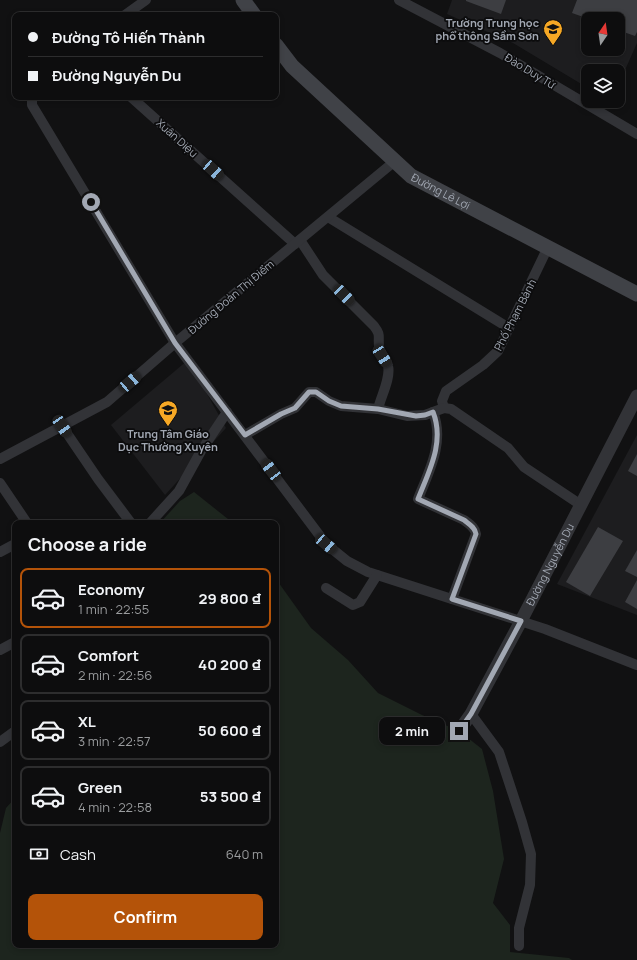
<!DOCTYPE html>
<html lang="en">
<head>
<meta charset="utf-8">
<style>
	body { margin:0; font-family:Manrope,sans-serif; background:#161617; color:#f1f3f6; height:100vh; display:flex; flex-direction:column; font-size:15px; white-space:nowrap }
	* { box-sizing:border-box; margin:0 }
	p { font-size:13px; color:#9a9c9e }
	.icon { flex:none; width:22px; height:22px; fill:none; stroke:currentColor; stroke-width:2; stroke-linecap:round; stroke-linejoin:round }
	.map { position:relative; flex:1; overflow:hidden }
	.details { position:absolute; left:12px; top:520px; width:267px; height:428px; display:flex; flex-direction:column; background:#0d0d0e; border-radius:8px; box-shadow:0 2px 6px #0003,0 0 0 1px #2d2d2e }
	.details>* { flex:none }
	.top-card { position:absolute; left:12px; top:12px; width:267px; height:88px; border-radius:8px; box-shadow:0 2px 6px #0003,0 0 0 1px #2d2d2e; display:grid; align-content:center; height:88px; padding:0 16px; background:#0d0d0e }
	.needle { width:26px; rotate:13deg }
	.controls { position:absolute; left:581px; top:12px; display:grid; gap:8px }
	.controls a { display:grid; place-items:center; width:44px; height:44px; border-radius:8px; background:#0d0d0e; box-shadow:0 2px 6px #0003,0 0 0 1px #2d2d2e; font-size:20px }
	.end { position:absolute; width:18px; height:18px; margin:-9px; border:5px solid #a2a8b3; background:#111; box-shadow:0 0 0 2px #111 }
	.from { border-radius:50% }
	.bubble { position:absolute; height:28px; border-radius:8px; background:#0d0d0e; box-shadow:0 2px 6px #0003,0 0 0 1px #2d2d2e; font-size:13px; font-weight:700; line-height:28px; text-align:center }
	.car { position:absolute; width:12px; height:24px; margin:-12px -6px; border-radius:5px; box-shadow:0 0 3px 1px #0007; background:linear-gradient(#222 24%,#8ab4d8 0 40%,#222 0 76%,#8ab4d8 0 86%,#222 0) }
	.top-card b { display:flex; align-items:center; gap:14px; height:38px; font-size:15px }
	.top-card b+b { border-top:1px solid #2d2d2e }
	.top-card i { width:10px; height:10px; background:#f1f3f6 }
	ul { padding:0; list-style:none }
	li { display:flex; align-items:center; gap:12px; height:60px; margin:0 8px 6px; padding:0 8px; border:2px solid #2d2d2e; border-radius:8px }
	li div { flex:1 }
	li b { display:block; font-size:15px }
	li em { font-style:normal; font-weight:700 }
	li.active { border-color:#b45309 }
	li>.icon { width:36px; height:36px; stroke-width:1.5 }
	h2 { padding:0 16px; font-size:18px; line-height:48px }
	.pay { display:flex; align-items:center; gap:10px; height:44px; padding:0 16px; font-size:15px }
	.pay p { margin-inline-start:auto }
	.button { display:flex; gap:8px; margin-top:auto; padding:8px 16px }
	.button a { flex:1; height:46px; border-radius:8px; background:#b45309; color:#fff; font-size:16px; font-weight:700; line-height:46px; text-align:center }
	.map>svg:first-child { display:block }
	.built { fill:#1d1d1f; fill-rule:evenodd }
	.green { fill:#1d251e }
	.building { fill:#3d3e42 }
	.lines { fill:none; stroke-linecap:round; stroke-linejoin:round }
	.minor { stroke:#323337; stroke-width:10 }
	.tertiary { stroke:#323337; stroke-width:13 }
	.secondary { stroke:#404247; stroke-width:15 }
	.route { stroke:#a2a8b3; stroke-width:5 }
	.labels { text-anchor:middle; stroke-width:3.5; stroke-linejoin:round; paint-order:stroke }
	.poi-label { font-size:11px; font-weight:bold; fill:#a2a8b3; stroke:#0c0c0d; text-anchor:end }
	.street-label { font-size:11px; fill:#a2a8b3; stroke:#0c0c0d }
</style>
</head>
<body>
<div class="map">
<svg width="637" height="960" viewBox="0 0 637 960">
	<rect width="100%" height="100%" fill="#111112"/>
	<g class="built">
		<path d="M452 0H637V43L618 86V71H588V88L513 43 447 14ZM588 19H618V49H588Z"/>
		<path d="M188 360 226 428 165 495 111 425Z"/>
		<path d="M637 435V615L557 584Z"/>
	</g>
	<g class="green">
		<path d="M194 492 233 523H160L180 501Z"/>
		<path d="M276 579 311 628 348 660 378 693 422 715 459 731 482 749 493 791 504 859 493 903 510 925V952L569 958 572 960H0V833L6 808 15 798V945H276Z"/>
	</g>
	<g class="building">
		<path d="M466 0H506L501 14 466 1Z"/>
		<path d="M577 0H637V32L635 36 618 30V19H589L572 13Z"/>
		<path d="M637 454V476L628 471Z"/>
		<path d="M598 527 623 541 590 596 566 582Z"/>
		<path d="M637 550V577L625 571Z"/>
		<path d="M637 580V609L625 602Z"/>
	</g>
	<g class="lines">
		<g class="minor">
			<path d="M399 0 500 53 637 134"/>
			<path d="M125 15 146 0"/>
			<path d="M32 97V105L175 343 326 544 347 561 368 572 545 629 637 665"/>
			<path d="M131 97 295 244"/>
			<path d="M328 217 509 328"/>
			<path d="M300 240 323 275 374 326C381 335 378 336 379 346 380 354 387 359 388 366 391 378 381 396 378 409"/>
			<path d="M444 408 442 401 446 391 483 365 498 351 548 247"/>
			<path d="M433 412C445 442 429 471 418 499L464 520C469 524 475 527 476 534L452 599"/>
			<path d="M62 426 98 479 131 523"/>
			<path d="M245 435 281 414 295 408 309 392H316L329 401 341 406 378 409 407 416 425 415 444 408 451 409 508 448 524 467 581 505"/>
			<path d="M0 459 107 402 175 343 395 161"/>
			<path d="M0 483 27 523"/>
			<path d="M150 523 179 491 201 451 227 412"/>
			<path d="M0 552 15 544"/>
			<path d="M326 588 353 605 360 602 377 575"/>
			<path d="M0 650 15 642"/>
			<path d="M471 714 499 752 522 822 531 854 530 885 519 928V946"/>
			<path d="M0 742 15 731"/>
		</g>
		<path class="tertiary" id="s1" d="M459 731 471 714 521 621 637 396"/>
		<g class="secondary">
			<path d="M243 0 254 15"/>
			<path id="s2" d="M276 45 292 66 411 176 637 294"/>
		</g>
	</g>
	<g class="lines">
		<path class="route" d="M91 202 175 343 245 435 281 414 295 408 309 392H316L329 401 341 406 378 409 416 416 425 415 433 412C445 442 429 471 418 499L464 520C469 524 475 527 476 534L452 599 521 621 471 714 459 731"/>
	</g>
	<defs>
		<g id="school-pin" transform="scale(1)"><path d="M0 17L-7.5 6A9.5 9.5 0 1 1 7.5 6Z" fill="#f6a825" stroke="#0c0c0d"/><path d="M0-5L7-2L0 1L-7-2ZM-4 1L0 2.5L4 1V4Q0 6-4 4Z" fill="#111"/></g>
	</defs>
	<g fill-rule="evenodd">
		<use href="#school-pin" x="553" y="29"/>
		<use href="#school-pin" x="168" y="410"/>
	</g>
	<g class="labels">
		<g class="poi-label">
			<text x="539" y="27">Trường Trung học<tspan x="539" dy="13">phổ thông Sầm Sơn</tspan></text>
			<text x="168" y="438" text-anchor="middle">Trung Tâm Giáo<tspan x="168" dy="13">Dục Thường Xuyên</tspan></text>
		</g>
		<g class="street-label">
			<text transform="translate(530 71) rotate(31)" y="4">Đào Duy Từ</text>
			<text transform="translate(177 138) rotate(42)" y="4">Xuân Diệu</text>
			<text dy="4" stroke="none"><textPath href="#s2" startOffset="222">Đường Lê Lợi</textPath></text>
			<text transform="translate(231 297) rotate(-40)" y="4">Đường Đoàn Thị Điểm</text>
			<text transform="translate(515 315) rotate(-63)" y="4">Phố Phạm Bành</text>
			<text dy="4" stroke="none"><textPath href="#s1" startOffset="190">Đường Nguyễn Du</textPath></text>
		</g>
	</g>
</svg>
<div class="controls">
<a><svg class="needle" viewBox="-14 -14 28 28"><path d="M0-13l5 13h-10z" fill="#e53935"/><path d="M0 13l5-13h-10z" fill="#9a9c9e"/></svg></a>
<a><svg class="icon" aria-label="layers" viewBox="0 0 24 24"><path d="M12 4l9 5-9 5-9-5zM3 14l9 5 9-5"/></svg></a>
</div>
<i class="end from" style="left:91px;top:202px"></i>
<i class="end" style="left:459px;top:731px"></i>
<div class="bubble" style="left:379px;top:717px;width:66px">2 min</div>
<i class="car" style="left:213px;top:170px;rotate:132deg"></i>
<i class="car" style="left:344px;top:295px;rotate:135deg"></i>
<i class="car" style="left:382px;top:356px;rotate:148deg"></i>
<i class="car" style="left:130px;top:382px;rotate:49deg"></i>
<i class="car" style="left:62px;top:426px;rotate:146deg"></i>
<i class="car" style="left:271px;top:470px;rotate:323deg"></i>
<i class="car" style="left:326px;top:544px;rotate:130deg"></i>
<div class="top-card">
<b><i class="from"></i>Đường Tô Hiến Thành</b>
<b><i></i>Đường Nguyễn Du</b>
</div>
<section class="details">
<h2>Choose a ride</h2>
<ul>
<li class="active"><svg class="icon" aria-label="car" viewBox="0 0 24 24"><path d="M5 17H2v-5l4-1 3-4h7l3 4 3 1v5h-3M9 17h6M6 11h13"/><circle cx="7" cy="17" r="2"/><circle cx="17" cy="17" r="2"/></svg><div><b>Economy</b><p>1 min · 22:55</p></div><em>29 800 ₫</em></li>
<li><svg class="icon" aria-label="car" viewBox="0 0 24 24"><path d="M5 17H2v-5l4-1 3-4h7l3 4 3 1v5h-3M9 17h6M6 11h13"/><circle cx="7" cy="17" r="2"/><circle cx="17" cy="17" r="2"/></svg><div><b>Comfort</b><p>2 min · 22:56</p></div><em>40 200 ₫</em></li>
<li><svg class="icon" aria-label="car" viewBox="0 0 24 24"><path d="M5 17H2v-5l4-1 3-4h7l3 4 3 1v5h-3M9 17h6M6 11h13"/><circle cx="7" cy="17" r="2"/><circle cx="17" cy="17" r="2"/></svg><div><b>XL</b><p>3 min · 22:57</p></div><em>50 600 ₫</em></li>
<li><svg class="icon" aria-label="car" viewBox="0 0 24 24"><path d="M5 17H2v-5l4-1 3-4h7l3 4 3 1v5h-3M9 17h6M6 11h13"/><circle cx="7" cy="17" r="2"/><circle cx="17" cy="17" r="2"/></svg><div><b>Green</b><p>4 min · 22:58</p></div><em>53 500 ₫</em></li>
</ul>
<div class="pay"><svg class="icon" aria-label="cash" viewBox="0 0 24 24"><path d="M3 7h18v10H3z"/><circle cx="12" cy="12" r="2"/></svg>Cash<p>640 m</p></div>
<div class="button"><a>Confirm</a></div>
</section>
</div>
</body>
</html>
